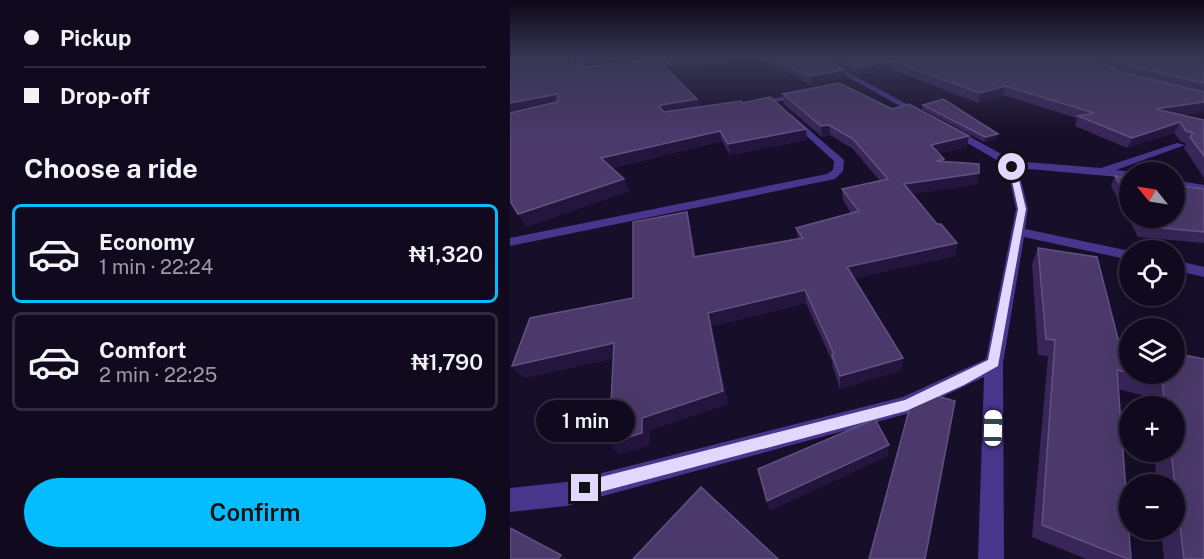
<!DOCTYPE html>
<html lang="en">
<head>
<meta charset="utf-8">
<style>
	body { margin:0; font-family:"Public Sans",sans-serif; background:#1a1328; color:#f1f3f6; height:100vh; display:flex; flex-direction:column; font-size:22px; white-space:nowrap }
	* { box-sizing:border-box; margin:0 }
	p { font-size:20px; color:#9c9aa4 }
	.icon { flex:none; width:33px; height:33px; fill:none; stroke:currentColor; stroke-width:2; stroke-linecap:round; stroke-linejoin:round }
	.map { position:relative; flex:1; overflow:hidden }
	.sheet { display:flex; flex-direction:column; background:#110a1f; width:510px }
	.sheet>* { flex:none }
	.top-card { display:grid; align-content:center; height:132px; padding:0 24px; background:#110a1f }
	.needle { width:39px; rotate:300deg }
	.fabs { position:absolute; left:609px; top:162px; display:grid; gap:12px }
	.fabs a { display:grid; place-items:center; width:66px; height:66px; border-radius:50%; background:#110a1f; box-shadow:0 6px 24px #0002,0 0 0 2px #302b3d; font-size:30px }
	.end { position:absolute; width:27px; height:27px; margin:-14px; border:8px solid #e2d7ff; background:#111; box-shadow:0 0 0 3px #111 }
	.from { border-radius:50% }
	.bubble { position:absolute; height:42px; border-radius:21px; background:#110a1f; box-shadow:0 6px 24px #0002,0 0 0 2px #302b3d; font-size:20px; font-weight:600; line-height:42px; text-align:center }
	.car { position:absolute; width:18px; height:36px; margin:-18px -9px; border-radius:8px; box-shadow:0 0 4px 2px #0007; background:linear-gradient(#fff 24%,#345 0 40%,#fff 0 76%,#345 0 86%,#fff 0) }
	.top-card b { display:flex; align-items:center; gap:21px; height:57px; font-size:22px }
	.top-card b+b { border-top:2px solid #302b3d }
	.top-card i { width:15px; height:15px; background:#f1f3f6 }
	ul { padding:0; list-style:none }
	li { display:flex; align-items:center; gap:18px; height:99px; margin:0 12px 9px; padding:0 12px; border:3px solid #302b3d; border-radius:9px }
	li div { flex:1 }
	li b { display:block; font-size:22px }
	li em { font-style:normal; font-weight:600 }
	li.selected { border-color:#03bdff }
	li>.icon { width:54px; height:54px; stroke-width:1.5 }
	h2 { padding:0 24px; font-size:27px; line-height:72px }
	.action { display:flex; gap:12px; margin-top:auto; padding:12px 24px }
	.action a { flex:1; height:69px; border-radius:36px; background:#03bdff; color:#111; font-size:24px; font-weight:600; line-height:69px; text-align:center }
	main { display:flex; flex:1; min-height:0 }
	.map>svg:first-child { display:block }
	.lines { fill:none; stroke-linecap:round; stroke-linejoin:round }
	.minor { fill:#47368b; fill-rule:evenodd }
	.wall { fill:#382659 }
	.shaded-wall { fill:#23153e }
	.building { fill:#4a396a; stroke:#625282; stroke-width:1.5 }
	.route { fill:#e2d7ff }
</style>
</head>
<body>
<main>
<section class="sheet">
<div class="top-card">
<b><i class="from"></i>Pickup</b>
<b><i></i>Drop-off</b>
</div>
<h2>Choose a ride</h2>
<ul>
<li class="selected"><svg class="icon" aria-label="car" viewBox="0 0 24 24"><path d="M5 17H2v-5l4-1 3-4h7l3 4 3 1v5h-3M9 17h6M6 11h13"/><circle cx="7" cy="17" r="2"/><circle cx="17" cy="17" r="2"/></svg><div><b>Economy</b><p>1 min · 22:24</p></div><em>₦1,320</em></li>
<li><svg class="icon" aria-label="car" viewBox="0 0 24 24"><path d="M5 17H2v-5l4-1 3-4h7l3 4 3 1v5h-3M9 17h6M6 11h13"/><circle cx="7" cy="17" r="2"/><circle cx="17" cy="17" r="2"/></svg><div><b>Comfort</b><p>2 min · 22:25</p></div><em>₦1,790</em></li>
</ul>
<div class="action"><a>Confirm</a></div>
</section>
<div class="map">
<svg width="694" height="559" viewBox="0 0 694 559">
	<rect width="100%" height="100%" fill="#170e29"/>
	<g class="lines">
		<g class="minor">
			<path d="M65 57H71L74 70 85 71V73H69Z"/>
			<path d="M302 57H310L415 114 408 116Z"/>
			<path d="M294 93 298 95 297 97 244 105 240 103Z"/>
			<path d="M282 115 334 160 333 171 325 179 0 246V238L317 174 323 170 324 161 279 120 278 118Z"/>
			<path d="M440 129H446L504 161 591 168 667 143 675 145 606 170 623 172H620V178L508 168 518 209 515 229 620 251V260L514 237 493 363 494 559H468L474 377 396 414 56 506 0 512V488L56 482 393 397 476 359 506 209 497 166 440 133Z"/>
			<path d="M664 180 694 185V191L664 186Z"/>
			<path d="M664 260 694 267V277L664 270Z"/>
		</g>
	</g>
	<g class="wall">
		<path d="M0 57H63L64 64 72 68 76 67H74L71 57H311L335 70V78L301 85 248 57 161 69 162 72H160L187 99 189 107 233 103 297 140 220 155 212 141 102 168 114 179 119 191 16 227Z"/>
		<path d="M315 57H694V111L671 115 694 120V178L674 148 676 144 670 141 664 133 617 148 565 126 567 118 493 95 468 103 381 69 349 75Z"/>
		<path d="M273 94 457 147 429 153 434 159V161L467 184 402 194 427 224 447 243 445 256 344 278 392 370 330 389 323 368 322 361 296 303 202 326 218 404 140 430V445L109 455 104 358 14 378 123 298 180 224 186 257 288 238 286 228 341 213 333 200 332 189 370 181 343 149 320 135 312 137 274 104Z"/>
		<path d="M413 105 486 139 474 142 412 109Z"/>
		<path d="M605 176 620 178V218H664L694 189V243L628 237 601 186Z"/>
		<path d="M528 248 608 339 620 342V374H664L694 559H654L651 530H664V484H647L644 452H664V406H640L639 397 608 389 621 559H576L522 537 538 356 528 355 522 264Z"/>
	</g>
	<g class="shaded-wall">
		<path d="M93 57H156L76 68 73 60Z"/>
		<path d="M189 57H248L161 69 162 72 155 73 153 65 157 61Z"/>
		<path d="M382 61 381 69 349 75V67Z"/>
		<path d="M335 70V78L301 85 300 76Z"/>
		<path d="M495 86 493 95 468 103 470 93Z"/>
		<path d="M48 94 53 103 0 114V103Z"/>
		<path d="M187 99 189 108 154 115 149 107 151 105Z"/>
		<path d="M694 102V111L640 119 645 109Z"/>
		<path d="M670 122 664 133 617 148 622 138Z"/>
		<path d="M319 125 320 135 312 137 311 126Z"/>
		<path d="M296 129 297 140 220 155 218 144Z"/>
		<path d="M210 131 212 141 96 169 91 158Z"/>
		<path d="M488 134 486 139 474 142 475 137Z"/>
		<path d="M459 136 457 147 420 156 421 145Z"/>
		<path d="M469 173 467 184 393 196 394 184Z"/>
		<path d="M114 179 119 191 16 227 8 214Z"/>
		<path d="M177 212 180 224 189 270 184 257Z"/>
		<path d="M447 243 445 256 337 280V267Z"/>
		<path d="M295 290 296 303 202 326 218 404 140 430V445L109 455 99 443 132 418 198 313Z"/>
		<path d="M104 343 112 356 14 378 2 366Z"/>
		<path d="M393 358 392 370 330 389V376Z"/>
		<path d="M379 445 378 456 260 511 257 501Z"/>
		<path d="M51 555 57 559H48Z"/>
	</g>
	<g class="building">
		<path d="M0 57H61V63L72 68 149 57H189L157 61 160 64 153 65 187 99 151 105 149 107 154 112 231 101 233 103 260 97 296 129 218 144 210 131 91 158 114 179 8 214 0 201V113L47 102 48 94 0 103Z"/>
		<path d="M71 57H93L73 60 71 58Z"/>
		<path d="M262 57H311L335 70 300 76Z"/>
		<path d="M330 57H575L610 72 694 92V102L645 109 694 120V156L680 137 683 133 676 131 670 122 622 138 568 116 584 113 495 86 470 93 382 61 349 67Z"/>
		<path d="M595 57H694V83L616 65Z"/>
		<path d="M329 83 382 109 399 104 459 136 421 145 434 159 426 161 469 164V173L394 184 427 224H431L447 243 337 267 393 358 330 376 322 355 324 354 295 290 198 313 213 391 132 418V433L99 443 104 343 2 366 20 318 123 298V222L177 212 184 257 293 238 286 228 349 211 332 189 378 179 343 139 319 125 311 126 273 94Z"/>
		<path d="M433 99 488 134 475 137 413 105Z"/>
		<path d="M605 176 620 178V201Z"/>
		<path d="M664 185 694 189V232L634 226 629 218H664Z"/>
		<path d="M528 248 587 257 608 339 620 342V373L607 370 621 559H618L532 525 545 340 536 339Z"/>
		<path d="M664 353 694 359V559H674L661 452H664V406H655L652 381 622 374H664Z"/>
		<path d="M416 393 445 401 415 559H359L402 399Z"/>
		<path d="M365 419 379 445 257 501 248 469Z"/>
		<path d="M191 487 268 559H123Z"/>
		<path d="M0 528 51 555 48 559H0Z"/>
	</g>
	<linearGradient id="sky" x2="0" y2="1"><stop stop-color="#0d0817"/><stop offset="0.42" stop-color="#363654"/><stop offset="1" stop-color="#363654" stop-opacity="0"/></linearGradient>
	<rect width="694" height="135" fill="url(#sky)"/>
	<path class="route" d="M502 165 506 167 516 209 488 366 454 385 396 411 75 496 70 494 68 488 70 483 75 481 395 400 478 360 508 209 499 167Z"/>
</svg>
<div class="fabs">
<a><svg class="needle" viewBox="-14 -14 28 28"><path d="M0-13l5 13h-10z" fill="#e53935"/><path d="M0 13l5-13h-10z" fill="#9c9aa4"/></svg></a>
<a><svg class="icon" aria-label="locate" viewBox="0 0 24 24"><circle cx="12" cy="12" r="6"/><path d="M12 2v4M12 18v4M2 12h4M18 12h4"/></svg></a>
<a><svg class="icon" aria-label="layers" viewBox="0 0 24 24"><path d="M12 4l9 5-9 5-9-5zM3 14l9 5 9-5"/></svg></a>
<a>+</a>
<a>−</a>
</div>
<i class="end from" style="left:502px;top:167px"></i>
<i class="end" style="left:75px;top:488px"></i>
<div class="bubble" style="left:26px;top:400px;width:99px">1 min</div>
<i class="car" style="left:483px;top:428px;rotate:1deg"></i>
</div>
</main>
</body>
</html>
